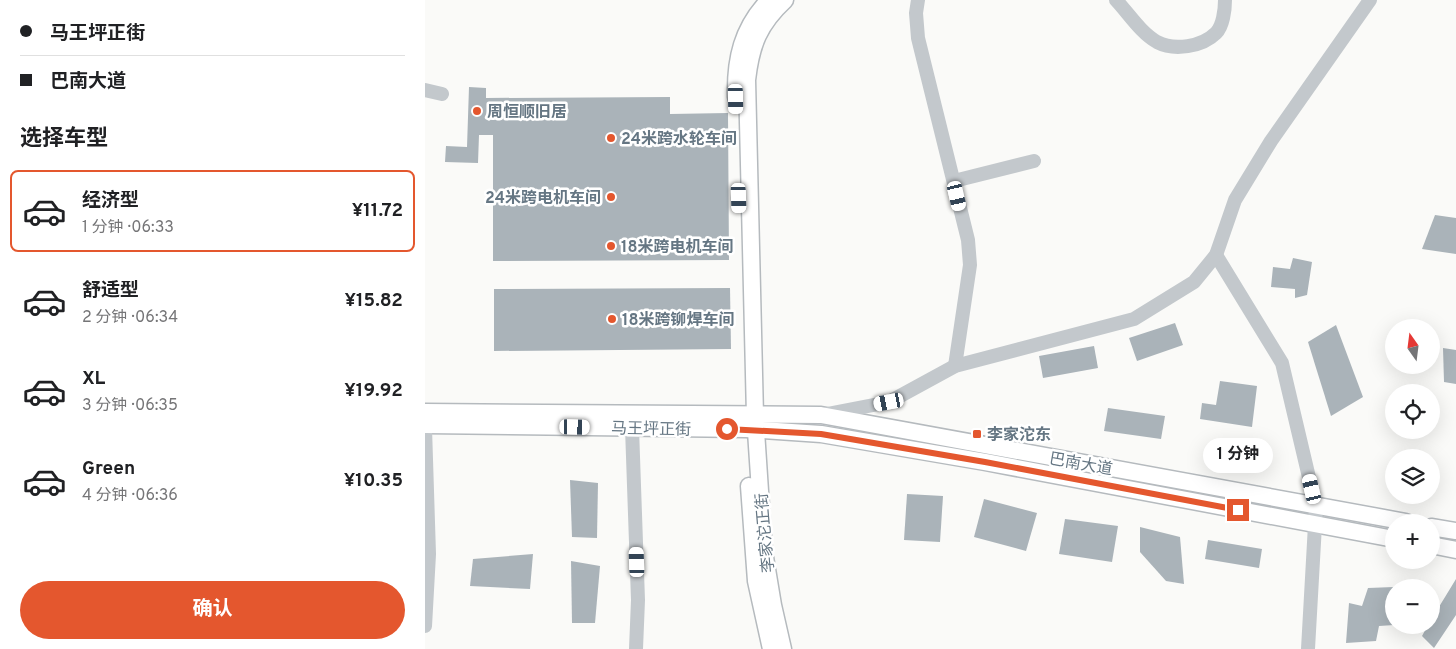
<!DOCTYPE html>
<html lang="zh">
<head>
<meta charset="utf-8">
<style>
	body { margin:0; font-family:Overpass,"Noto Sans SC",sans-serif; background:#f6f6f6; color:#202124; height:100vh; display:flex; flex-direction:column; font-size:19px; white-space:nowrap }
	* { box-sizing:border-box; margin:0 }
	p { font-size:16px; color:#757577 }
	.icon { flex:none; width:28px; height:28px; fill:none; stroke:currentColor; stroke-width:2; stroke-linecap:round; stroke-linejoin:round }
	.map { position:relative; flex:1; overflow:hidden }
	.side { display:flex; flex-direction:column; background:#fff; width:425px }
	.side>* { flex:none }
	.hud { display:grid; align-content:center; height:110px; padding:0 20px; background:#fff }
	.needle { width:32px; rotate:346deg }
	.controls { position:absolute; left:960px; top:319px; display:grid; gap:10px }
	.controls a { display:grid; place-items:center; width:55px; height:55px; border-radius:50%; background:#fff; box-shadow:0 5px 20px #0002; font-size:25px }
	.end { position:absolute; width:22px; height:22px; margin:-11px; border:6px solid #e4572e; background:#fff; box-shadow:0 0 0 2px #fff }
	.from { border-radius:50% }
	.bubble { position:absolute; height:35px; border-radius:18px; background:#fff; box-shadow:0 5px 20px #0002; font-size:16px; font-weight:700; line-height:35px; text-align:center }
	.car { position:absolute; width:15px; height:30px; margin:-15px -8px; border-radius:6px; box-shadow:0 0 4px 1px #0007; background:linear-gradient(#fff 24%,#345 0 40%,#fff 0 76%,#345 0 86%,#fff 0) }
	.hud b { display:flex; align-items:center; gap:18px; height:48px; font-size:19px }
	.hud b+b { border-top:1px solid #e0e0e0 }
	.hud i { width:12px; height:12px; background:#202124 }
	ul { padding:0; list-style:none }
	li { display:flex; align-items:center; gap:15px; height:82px; margin:0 10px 8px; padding:0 10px; border:2px solid transparent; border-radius:8px }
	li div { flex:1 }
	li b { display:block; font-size:19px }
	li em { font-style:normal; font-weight:700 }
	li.selected { border-color:#e4572e }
	li>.icon { width:45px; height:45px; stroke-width:1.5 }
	h2 { padding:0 20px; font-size:22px; line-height:60px }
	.action { display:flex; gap:10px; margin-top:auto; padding:10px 20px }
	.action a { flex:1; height:58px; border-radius:30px; background:#e4572e; color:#fff; font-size:20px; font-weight:700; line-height:58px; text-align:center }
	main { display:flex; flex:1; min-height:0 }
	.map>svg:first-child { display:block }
	.building { fill:#aab3b9 }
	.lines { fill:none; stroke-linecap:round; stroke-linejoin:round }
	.major-casing { stroke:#b5babe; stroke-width:19 }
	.minor { stroke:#c3c8cc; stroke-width:14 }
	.major { stroke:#fff; stroke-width:16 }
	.route { stroke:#e4572e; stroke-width:6 }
	.poi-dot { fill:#e4572e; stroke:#fff; stroke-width:2 }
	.labels { text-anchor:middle; stroke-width:5; stroke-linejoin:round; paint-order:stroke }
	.poi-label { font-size:16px; font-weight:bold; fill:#657683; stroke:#fff; text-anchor:start }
	.street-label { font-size:16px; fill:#657683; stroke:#fff }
</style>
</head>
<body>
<main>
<section class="side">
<div class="hud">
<b><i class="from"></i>马王坪正街</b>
<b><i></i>巴南大道</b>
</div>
<h2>选择车型</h2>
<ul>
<li class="selected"><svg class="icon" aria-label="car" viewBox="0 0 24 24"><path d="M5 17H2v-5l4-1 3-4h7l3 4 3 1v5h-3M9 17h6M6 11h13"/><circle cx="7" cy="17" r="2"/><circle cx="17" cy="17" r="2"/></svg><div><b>经济型</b><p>1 分钟 · 06:33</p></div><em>¥11.72</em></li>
<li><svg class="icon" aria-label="car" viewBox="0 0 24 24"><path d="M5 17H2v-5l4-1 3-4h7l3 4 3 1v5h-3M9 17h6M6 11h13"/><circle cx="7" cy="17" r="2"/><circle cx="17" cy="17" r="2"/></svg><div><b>舒适型</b><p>2 分钟 · 06:34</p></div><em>¥15.82</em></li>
<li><svg class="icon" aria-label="car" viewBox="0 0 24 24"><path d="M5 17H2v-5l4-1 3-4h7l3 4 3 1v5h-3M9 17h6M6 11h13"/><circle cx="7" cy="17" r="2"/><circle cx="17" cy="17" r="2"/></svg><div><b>XL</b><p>3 分钟 · 06:35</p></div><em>¥19.92</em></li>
<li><svg class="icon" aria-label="car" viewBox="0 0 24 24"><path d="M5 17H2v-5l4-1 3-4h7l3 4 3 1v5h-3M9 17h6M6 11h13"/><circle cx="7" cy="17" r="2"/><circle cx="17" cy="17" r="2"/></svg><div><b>Green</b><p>4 分钟 · 06:36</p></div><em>¥10.35</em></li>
</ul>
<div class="action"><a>确认</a></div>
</section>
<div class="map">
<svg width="1031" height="649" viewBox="0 0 1031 649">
	<rect width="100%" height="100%" fill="#fafaf8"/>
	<g class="building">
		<path d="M44 87 61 88V98L245 97V114L303 113 304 260 68 261V135H54L53 163 20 162 21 146 42 147Z"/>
		<path d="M1010 215 1031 218V254L997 249Z"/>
		<path d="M868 258 887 262 882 295 870 298V289L846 287 848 267 865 269Z"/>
		<path d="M305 288 306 349 69 351V289Z"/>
		<path d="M750 323 758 345 712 361 704 338Z"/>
		<path d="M911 325 938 397 906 416 883 342Z"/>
		<path d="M669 346 673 368 618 378 614 356Z"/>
		<path d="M1018 348 1031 350V384L1019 382Z"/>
		<path d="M795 381 832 386 827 427 775 419 777 403 791 405Z"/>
		<path d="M683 408 740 416 736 439 679 431Z"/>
		<path d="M145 480 173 483 172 538 147 537Z"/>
		<path d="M482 494 518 496 515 542 479 540Z"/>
		<path d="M559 499 612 513 601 551 549 537Z"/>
		<path d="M640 519 693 526 687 562 634 554Z"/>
		<path d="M715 527 755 537 759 584 741 581 715 552Z"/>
		<path d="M783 540 837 549 834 568 780 559Z"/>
		<path d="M108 554 105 589 45 586 48 559Z"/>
		<path d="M146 561 175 566 170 623H147Z"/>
		<path d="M1031 579V615L1009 648 997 636 1003 625H1006V620Z"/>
		<path d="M969 587V625L954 626 951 641 921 643 924 603 937 606 943 588Z"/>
	</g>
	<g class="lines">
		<g class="major-casing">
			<g id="major">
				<path d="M311 97C310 59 317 28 344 0"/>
				<path d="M0 412 396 415 981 522"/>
				<path d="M0 425 321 429 396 434 560 462 969 539"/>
				<path d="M324 486 331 581 346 649"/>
				<path d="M1006 527 1031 531"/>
				<path d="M1006 545 1031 550"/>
				<path d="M358 649 348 605 339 551 330 416 322 80C326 45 334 24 360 0"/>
			</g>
		</g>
		<g class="minor">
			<path d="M493 0 491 13 493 38 543 240 545 265 530 366"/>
			<path d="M691 0C704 14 716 33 732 42 749 51 777 47 791 33 798 26 800 10 800 0"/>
			<path d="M0 90 17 94"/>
			<path d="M529 181 609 161"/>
			<path d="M791 255 857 363 891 507 883 649"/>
			<path d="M402 414 464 402 530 366 709 319 769 282 791 255 810 200 846 141 945 0"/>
			<path d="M0 428 4 554 0 626"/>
			<path d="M207 428 213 600 211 649"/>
		</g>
		<use href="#major" class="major"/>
	</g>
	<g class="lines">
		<path class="route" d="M302 429 396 434 560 462 813 510"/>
	</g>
	<g class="poi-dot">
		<circle cx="52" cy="111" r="5"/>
		<circle cx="186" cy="138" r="5"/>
		<circle cx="186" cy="197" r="5"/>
		<circle cx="186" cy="246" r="5"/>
		<circle cx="187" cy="319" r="5"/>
		<rect x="547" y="429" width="10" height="10" rx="2.5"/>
	</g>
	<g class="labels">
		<g class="poi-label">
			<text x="62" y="117">周恒顺旧居</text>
			<text x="196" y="144">24米跨水轮车间</text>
			<text x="176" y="203" text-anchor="end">24米跨电机车间</text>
			<text x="196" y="252">18米跨电机车间</text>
			<text x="197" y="325">18米跨铆焊车间</text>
			<text x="562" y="440">李家沱东</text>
		</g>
		<g class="street-label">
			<text transform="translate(226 428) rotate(1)" y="6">马王坪正街</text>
			<text transform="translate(656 463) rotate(10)" y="6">巴南大道</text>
			<text transform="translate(339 533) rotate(-95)" y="6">李家沱正街</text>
		</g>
	</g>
</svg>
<div class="controls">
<a><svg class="needle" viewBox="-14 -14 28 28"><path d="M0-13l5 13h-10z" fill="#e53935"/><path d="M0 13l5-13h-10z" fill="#757577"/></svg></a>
<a><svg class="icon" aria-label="locate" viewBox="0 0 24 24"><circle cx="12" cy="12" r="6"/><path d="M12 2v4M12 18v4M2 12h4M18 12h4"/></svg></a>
<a><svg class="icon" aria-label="layers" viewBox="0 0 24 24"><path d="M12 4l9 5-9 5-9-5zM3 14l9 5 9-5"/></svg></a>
<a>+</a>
<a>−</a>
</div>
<i class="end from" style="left:302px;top:429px"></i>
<i class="end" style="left:813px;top:510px"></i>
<div class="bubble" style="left:778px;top:438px;width:70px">1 分钟</div>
<i class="car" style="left:311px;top:99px;rotate:179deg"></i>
<i class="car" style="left:532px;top:196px;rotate:167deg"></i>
<i class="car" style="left:314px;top:198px;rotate:178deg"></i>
<i class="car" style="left:464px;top:402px;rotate:259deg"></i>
<i class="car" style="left:150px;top:427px;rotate:91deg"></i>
<i class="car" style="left:887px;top:489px;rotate:347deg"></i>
<i class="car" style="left:212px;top:562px;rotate:358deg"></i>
</div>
</main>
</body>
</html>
